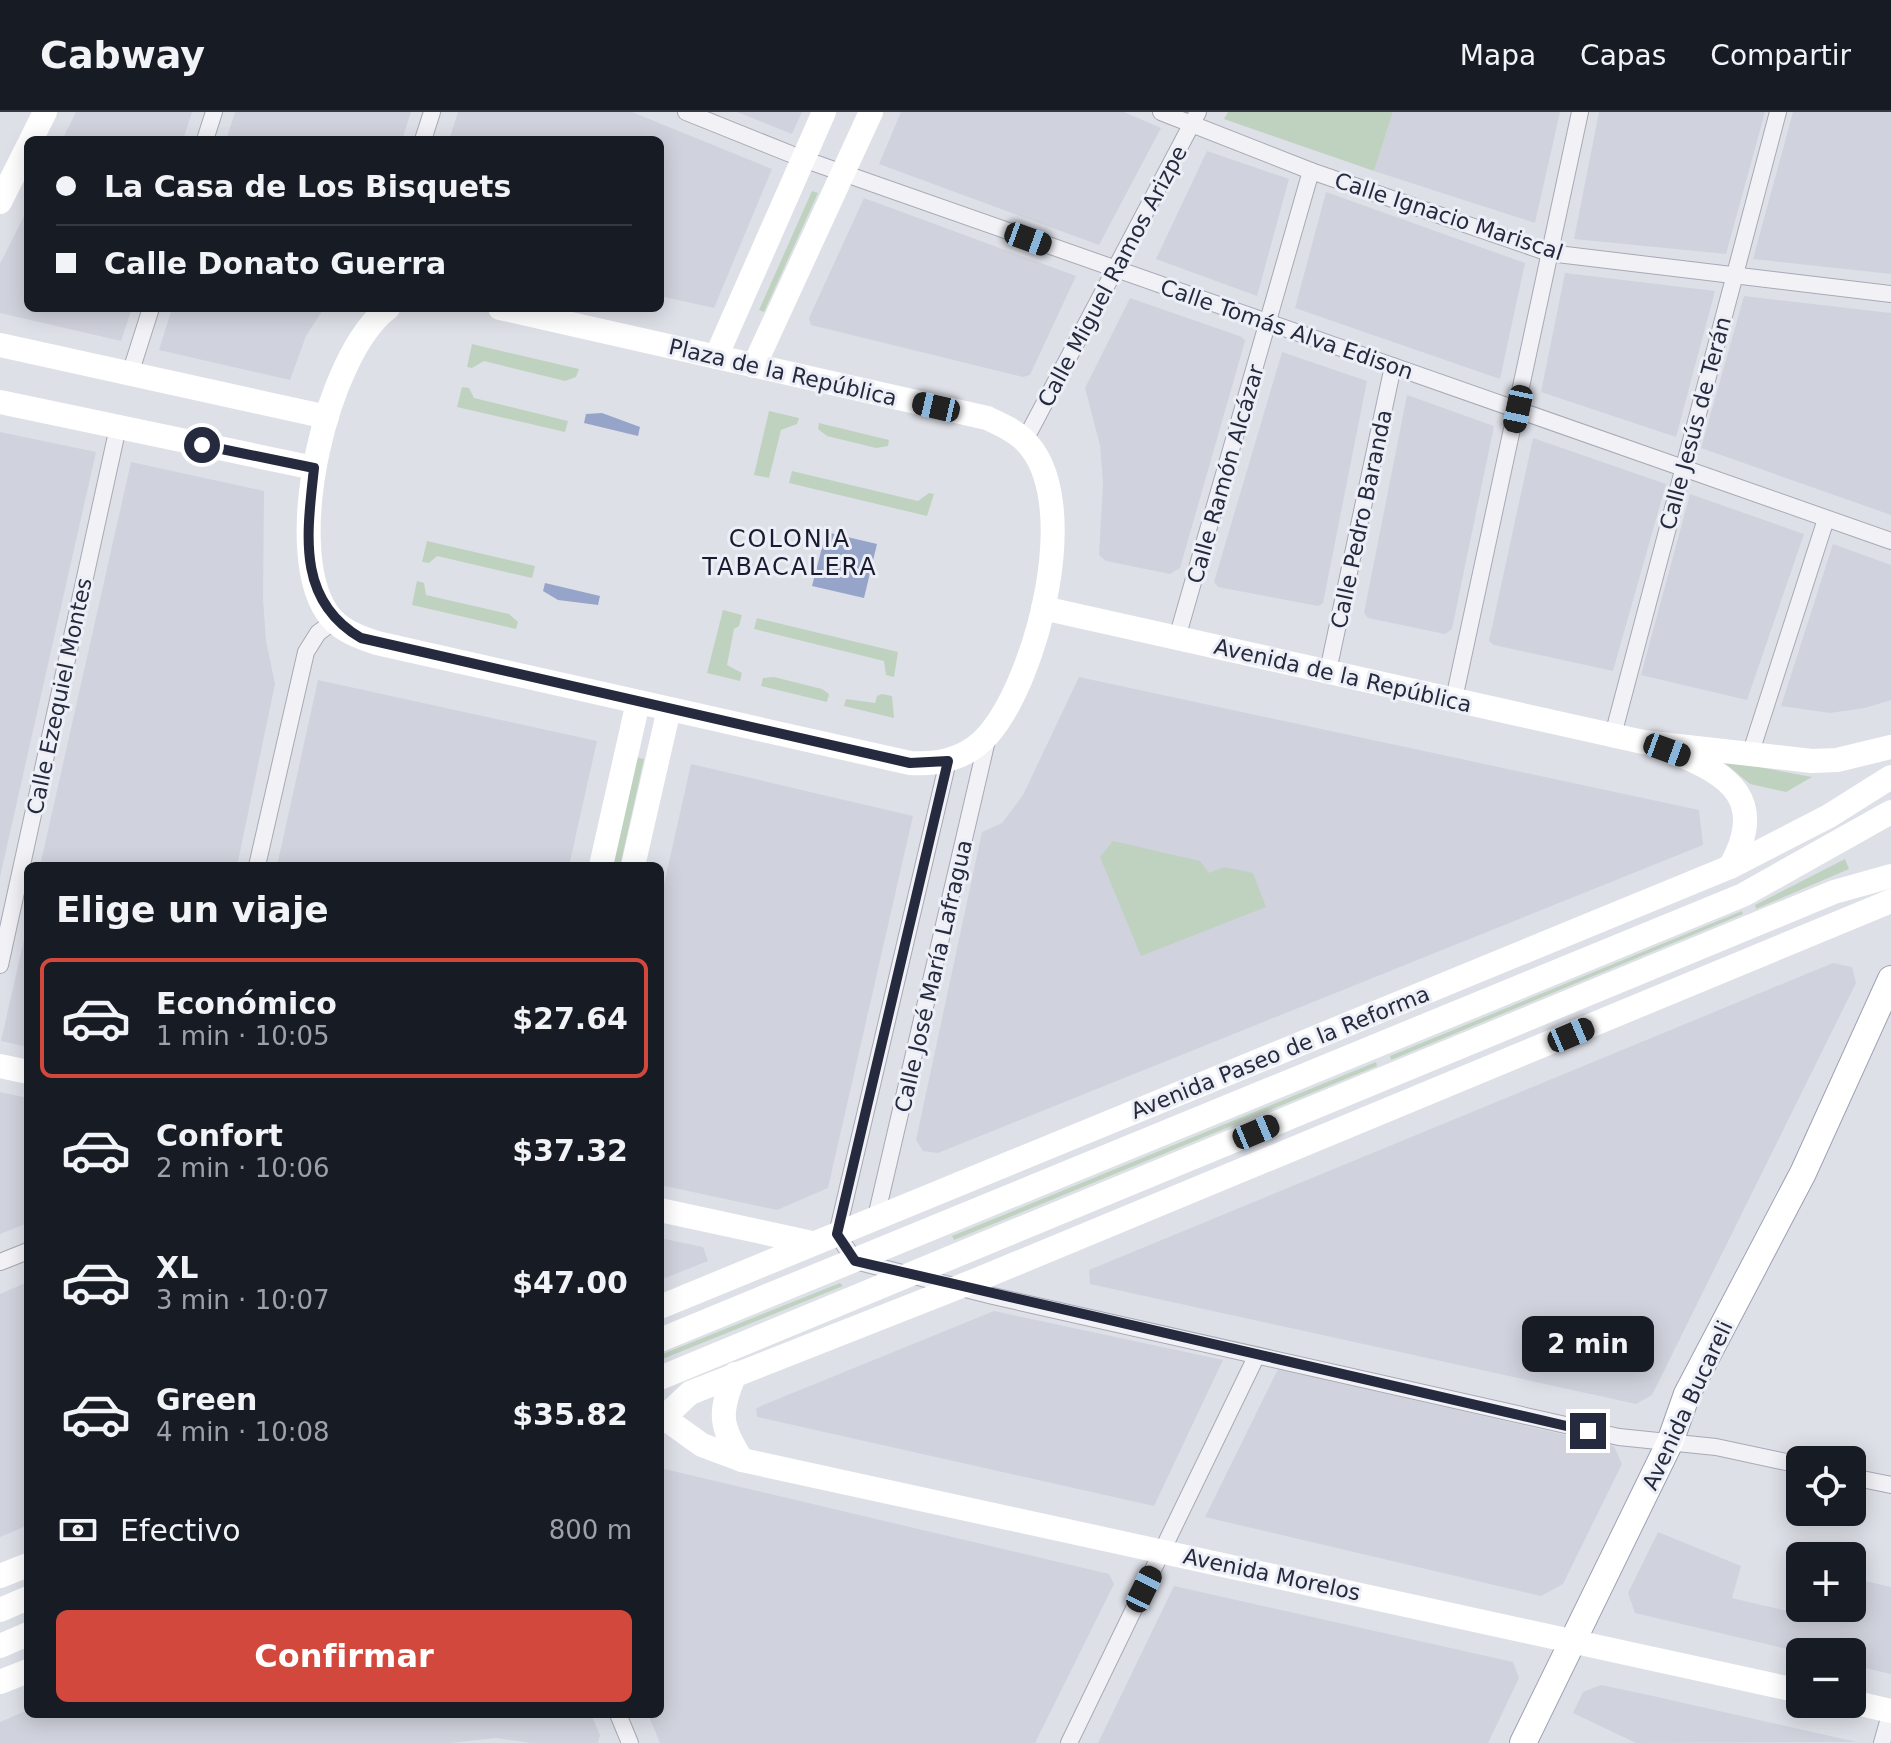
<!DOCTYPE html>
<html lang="es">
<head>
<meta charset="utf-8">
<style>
	body { margin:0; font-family:"DejaVu Sans",sans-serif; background:#242831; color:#f1f3f6; height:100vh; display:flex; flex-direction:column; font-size:30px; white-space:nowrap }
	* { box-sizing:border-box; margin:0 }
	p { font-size:26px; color:#9ea1a6 }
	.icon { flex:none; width:44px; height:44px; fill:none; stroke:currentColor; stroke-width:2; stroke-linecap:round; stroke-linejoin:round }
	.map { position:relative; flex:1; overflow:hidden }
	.details { position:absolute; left:24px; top:750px; width:640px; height:856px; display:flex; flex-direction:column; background:#171b24; border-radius:12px; box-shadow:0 4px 20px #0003 }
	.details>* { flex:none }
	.banner { position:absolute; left:24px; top:24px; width:640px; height:176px; border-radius:12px; box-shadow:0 4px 20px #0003; display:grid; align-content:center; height:176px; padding:0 32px; background:#171b24 }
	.tools { position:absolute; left:1786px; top:1334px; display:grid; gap:16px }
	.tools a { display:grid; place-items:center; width:80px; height:80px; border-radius:12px; background:#171b24; box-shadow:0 4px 20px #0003; font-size:40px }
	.end { position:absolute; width:36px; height:36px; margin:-18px; border:10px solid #262a3f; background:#fff; box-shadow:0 0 0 4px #fff }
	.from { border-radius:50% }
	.bubble { position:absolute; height:56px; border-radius:12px; background:#171b24; box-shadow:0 4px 20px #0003; font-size:26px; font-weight:700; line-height:56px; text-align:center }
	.car { position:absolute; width:24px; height:48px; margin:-24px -12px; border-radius:10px; box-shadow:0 0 6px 2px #0007; background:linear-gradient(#222 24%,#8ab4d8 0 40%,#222 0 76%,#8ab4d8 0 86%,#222 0) }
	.banner b { display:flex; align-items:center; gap:28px; height:76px; font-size:30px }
	.banner b+b { border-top:2px solid #363941 }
	.banner i { width:20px; height:20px; background:#f1f3f6 }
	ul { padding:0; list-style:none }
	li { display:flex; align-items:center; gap:24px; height:120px; margin:0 16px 12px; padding:0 16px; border:4px solid transparent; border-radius:12px }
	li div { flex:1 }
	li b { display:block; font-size:30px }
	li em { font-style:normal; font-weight:700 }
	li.selected { border-color:#d3483d }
	li>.icon { width:72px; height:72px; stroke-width:1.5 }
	h2 { padding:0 32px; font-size:36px; line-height:96px }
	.pay { display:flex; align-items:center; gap:20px; height:88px; padding:0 32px; font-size:30px }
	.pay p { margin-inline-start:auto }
	.cta { display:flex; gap:16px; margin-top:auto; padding:16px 32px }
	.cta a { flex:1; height:92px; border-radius:12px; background:#d3483d; color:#fff; font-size:32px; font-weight:700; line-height:92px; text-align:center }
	header { display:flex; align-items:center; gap:48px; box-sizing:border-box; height:112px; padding:0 40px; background:#171b24; border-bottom:2px solid #363941 }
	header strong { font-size:38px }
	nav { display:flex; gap:44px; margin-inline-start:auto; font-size:28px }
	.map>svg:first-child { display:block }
	.built { fill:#d0d2dd }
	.green { fill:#bfd2bf }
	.water { fill:#97a4ca }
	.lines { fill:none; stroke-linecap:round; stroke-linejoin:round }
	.street-casing { stroke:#a7a9b5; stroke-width:18 }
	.primary-casing { stroke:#9da1b4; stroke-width:28 }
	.street { stroke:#f1f1f6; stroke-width:16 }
	.secondary { stroke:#fff; stroke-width:24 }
	.primary { stroke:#fff; stroke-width:26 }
	.route { stroke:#262a3f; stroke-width:10 }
	.labels { text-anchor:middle; stroke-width:6; stroke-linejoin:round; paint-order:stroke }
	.street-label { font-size:22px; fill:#262a3f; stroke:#edeff6 }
	.neighbourhood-label { font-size:24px; letter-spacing:2px; fill:#191b30; stroke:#edeff6 }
</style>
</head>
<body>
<header>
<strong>Cabway</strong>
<nav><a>Mapa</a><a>Capas</a><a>Compartir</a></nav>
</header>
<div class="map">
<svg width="1891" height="1631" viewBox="0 0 1891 1631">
	<rect width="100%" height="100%" fill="#dee0e8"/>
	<g class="built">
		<path d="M76 0H192L183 28H62Z"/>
		<path d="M235 0H411L402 28H226Z"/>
		<path d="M458 0H632L772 57 714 196 660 184V28H449Z"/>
		<path d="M737 0H802L792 22Z"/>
		<path d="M901 0H1124L1161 16 1099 133 879 52Z"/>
		<path d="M1393 0H1560L1535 111 1374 59Z"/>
		<path d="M1599 0H1765L1726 142 1574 127Z"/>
		<path d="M1793 0H1891V162L1753 147Z"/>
		<path d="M1207 39 1289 67 1257 184 1156 147Z"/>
		<path d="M1326 80 1525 151 1500 267 1295 196Z"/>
		<path d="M864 86 1076 164 1030 263 1023 265 811 213 809 206Z"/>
		<path d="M28 96V196H132L121 229 0 201V152Z"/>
		<path d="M1565 161 1715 179 1676 325 1541 280Z"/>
		<path d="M1744 184 1891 201V403L1701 336Z"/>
		<path d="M1130 186 1242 225 1245 229 1180 456 1170 462 1106 449 1099 443 1103 371 1100 333 1085 276Z"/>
		<path d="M172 196H324L306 224 290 268 159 238Z"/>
		<path d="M1282 240 1367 269 1323 491 1318 494 1218 475 1214 470Z"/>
		<path d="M1407 283 1494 314 1452 517 1445 522 1368 506 1364 501Z"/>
		<path d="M0 320 96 340 0 765Z"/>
		<path d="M1533 326 1666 372 1613 559 1494 533 1489 529Z"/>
		<path d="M131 350 264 379 263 487 266 529 275 572 237 754H40Z"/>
		<path d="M1690 382 1804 422 1747 588 1641 563Z"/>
		<path d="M1833 432 1891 453V588L1865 596 1830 601 1781 594Z"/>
		<path d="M1079 565 1699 698 1703 733 938 1041 923 1039 916 1028 982 720 1002 711 1023 683Z"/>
		<path d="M318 568 597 629 569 754H277Z"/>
		<path d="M691 652 913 704 828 1076 777 1098 660 1073V790Z"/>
		<path d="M28 810V935L1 929Z"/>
		<path d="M1833 851 1852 855 1856 871 1652 1283 1636 1292 1090 1172 1089 1158Z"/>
		<path d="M0 980 28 986V1111L0 1122Z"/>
		<path d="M660 1126 703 1135 708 1149 660 1168Z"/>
		<path d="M28 1170V1413L0 1425V1182Z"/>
		<path d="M994 1199 1223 1248 1154 1394 757 1305 756 1297 761 1294Z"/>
		<path d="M1278 1257 1614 1334 1622 1352 1563 1472 1541 1484 1205 1405Z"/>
		<path d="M660 1356 1109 1462 1114 1472 1035 1631H660L648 1602H660Z"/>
		<path d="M1658 1420 1741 1454 1732 1486 1753 1491 1792 1500 1800 1464V1496H1852V1466L1891 1475V1562L1852 1553V1540H1800L1635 1501 1628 1481Z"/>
		<path d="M1174 1474 1513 1550 1519 1566 1488 1631H1098Z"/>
		<path d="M1601 1573 1653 1584 1857 1630 1636 1631 1573 1601 1583 1580Z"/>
		<path d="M28 1598V1602H591L600 1623 598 1631H531L496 1626 450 1631H0V1610Z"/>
	</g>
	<g class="green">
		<path d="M1228 0H1393L1374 59 1224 7Z"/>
		<path d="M812 79 818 81 764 200 759 198Z"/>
		<path d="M472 232 480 234 579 257 576 265 565 269 484 249 472 256 467 255Z"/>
		<path d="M462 275 469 276 474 286 568 309 565 320 457 295Z"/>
		<path d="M769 299 799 306 797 312 781 318 769 366 754 363Z"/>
		<path d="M819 311 889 328 888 334 876 336 827 324 818 317Z"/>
		<path d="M792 359 918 389 929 381 934 382 927 404 789 371Z"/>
		<path d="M427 429 535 454 532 466 437 444 429 451 422 450Z"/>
		<path d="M417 469 424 471 426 483 509 502 518 510 516 517 412 493Z"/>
		<path d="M723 498 742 503 739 514 734 517 727 553 742 561 740 569 707 561Z"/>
		<path d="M757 506 898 540 894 565 886 563 884 549 754 517Z"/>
		<path d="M774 565 822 577 829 582 827 590 761 574 763 566Z"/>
		<path d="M882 582 892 584 894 606 844 594 846 587 875 591 877 584Z"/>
		<path d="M635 645 644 647 620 754H611Z"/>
		<path d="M1721 648 1812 665 1786 680 1750 672Z"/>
		<path d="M1113 729 1200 749 1209 761 1224 755 1253 761 1266 795 1141 844 1100 745Z"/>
		<path d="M1845 747 1849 757 1756 797 1755 793Z"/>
		<path d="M1742 799 1743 802 1391 948 1390 944Z"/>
		<path d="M1376 950 1377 954 954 1128 952 1124Z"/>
		<path d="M840 1171 843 1174 660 1248V1243Z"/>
	</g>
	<g class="water">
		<path d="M602 301 640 315 638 324 584 311 586 302Z"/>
		<path d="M826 420 877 432 864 486 812 474Z"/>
		<path d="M545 471 600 484 598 493 558 488 543 479Z"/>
	</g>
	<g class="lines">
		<g class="street-casing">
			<g id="street">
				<path d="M686 0 803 47 1891 429"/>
				<path d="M1161 0 1311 59 1549 141 1891 182"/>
				<path d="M205 28 214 0"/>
				<path d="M423 28 432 0"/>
				<path d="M130 262 151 196"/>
				<path d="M1025 328 1198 0"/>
				<path d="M1177 526 1311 59"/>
				<path d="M1328 559 1393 254"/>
				<path d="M1454 587 1580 0"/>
				<path d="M1613 623 1778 0"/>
				<path d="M1750 643 1826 407"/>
				<path d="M948 649 837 1122 855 1149 993 1184 1619 1325 1716 1335 1800 1353"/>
				<path d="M257 754 306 540 318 521 334 509"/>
				<path d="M0 853 118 315"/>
				<path d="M876 1105 988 624"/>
				<path d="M0 1150 28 1139"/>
				<path d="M1852 1365 1891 1373"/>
				<path d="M618 1602 630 1631"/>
				<path d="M1069 1631 1256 1245"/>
				<path d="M1882 1631 1891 1599"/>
			</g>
		</g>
		<g class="primary-casing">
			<path id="primary" d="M1523 1631 1670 1330 1687 1282 1803 1061 1891 867"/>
		</g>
		<use href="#street" class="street"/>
		<g class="secondary">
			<path d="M31 28 45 0"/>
			<path d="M0 90 28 34"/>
			<path d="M388 196C326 243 283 432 326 499 337 517 358 525 377 531L910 651C939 653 968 646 988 623 1037 567 1085 386 1024 328 1014 318 1000 312 987 306L500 196"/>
			<path d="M0 233 327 305"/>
			<path d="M716 245 824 0"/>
			<path d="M754 254 871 0"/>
			<path d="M0 290 314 356"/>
			<path d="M1043 496 1643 630 1812 649 1837 648 1891 635"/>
			<path d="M1672 640C1732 662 1767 690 1730 755"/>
			<path d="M601 754 638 590"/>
			<path d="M633 754 669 597"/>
			<path d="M0 954 28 960"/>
			<path d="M660 1098 812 1131"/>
			<path d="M660 1195 1730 755 1829 704 1891 665"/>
			<path d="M660 1228 1743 783 1891 700"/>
			<path d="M735 1262C719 1300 719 1313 742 1348"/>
			<path d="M660 1266 1834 780 1891 764"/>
			<path d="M660 1303 702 1333 742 1348 1800 1579"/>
			<path d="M660 1309 690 1281 979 1167 1891 789"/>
			<path d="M0 1464 28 1453"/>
			<path d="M0 1498 28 1486"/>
			<path d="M0 1534 28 1522"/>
			<path d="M0 1570 28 1559"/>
			<path d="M1852 1590 1891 1599"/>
		</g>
		<use href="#primary" class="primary"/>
	</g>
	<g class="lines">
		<path class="route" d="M202 333 314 356C307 422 296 488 361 526L910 651 948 649 837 1122 855 1149 1588 1319"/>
	</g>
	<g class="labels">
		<g class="street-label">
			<text transform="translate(1449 104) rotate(18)" y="8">Calle Ignacio Mariscal</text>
			<text transform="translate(1112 164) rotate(-62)" y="8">Calle Miguel Ramos Arizpe</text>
			<text transform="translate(1287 217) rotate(19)" y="8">Calle Tomás Alva Edison</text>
			<text transform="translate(783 260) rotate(13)" y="8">Plaza de la República</text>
			<text transform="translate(1695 311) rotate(-75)" y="8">Calle Jesús de Terán</text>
			<text transform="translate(1225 362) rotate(-74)" y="8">Calle Ramón Alcázar</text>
			<text transform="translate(1361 407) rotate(-78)" y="8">Calle Pedro Baranda</text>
			<text transform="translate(1343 563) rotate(13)" y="8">Avenida de la República</text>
			<text transform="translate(59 584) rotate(-78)" y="8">Calle Ezequiel Montes</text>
			<text transform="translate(933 864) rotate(-77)" y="8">Calle José María Lafragua</text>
			<text transform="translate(1280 940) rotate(-22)" y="8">Avenida Paseo de la Reforma</text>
			<text transform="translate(1687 1293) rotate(-65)" y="8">Avenida Bucareli</text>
			<text transform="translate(1272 1462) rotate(12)" y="8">Avenida Morelos</text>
		</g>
		<g class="neighbourhood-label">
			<text x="790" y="435">COLONIA<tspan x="790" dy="28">TABACALERA</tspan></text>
		</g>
	</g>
</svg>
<div class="tools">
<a><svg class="icon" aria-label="locate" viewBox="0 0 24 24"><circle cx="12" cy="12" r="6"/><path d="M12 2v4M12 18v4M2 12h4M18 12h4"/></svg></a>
<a>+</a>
<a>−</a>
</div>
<i class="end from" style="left:202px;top:333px"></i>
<i class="end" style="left:1588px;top:1319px"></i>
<div class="bubble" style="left:1522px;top:1204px;width:132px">2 min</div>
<i class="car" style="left:1028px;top:127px;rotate:110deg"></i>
<i class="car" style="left:936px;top:295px;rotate:283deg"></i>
<i class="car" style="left:1518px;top:297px;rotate:192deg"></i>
<i class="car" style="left:1667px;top:638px;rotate:110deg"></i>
<i class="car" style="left:1571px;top:923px;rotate:67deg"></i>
<i class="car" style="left:1256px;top:1020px;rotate:67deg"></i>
<i class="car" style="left:1144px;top:1477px;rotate:26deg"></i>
<div class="banner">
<b><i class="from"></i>La Casa de Los Bisquets</b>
<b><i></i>Calle Donato Guerra</b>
</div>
<section class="details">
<h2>Elige un viaje</h2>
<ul>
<li class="selected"><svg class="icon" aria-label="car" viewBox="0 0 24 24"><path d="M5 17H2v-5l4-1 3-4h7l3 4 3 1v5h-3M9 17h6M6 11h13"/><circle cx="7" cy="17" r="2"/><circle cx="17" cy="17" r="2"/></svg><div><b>Económico</b><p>1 min · 10:05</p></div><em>$27.64</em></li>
<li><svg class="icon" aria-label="car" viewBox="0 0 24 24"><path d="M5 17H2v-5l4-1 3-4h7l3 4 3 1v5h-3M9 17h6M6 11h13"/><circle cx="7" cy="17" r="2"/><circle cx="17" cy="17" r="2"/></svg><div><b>Confort</b><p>2 min · 10:06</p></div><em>$37.32</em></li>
<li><svg class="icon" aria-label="car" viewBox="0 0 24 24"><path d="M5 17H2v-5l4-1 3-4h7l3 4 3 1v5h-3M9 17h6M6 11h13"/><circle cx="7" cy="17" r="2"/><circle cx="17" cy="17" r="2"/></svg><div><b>XL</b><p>3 min · 10:07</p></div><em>$47.00</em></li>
<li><svg class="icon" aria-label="car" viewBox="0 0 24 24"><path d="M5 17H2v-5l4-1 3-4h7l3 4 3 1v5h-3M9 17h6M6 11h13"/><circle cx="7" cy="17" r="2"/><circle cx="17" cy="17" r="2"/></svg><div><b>Green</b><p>4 min · 10:08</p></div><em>$35.82</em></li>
</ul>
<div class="pay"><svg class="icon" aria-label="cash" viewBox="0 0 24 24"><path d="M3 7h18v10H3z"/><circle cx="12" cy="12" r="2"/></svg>Efectivo<p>800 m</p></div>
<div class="cta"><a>Confirmar</a></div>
</section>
</div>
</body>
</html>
